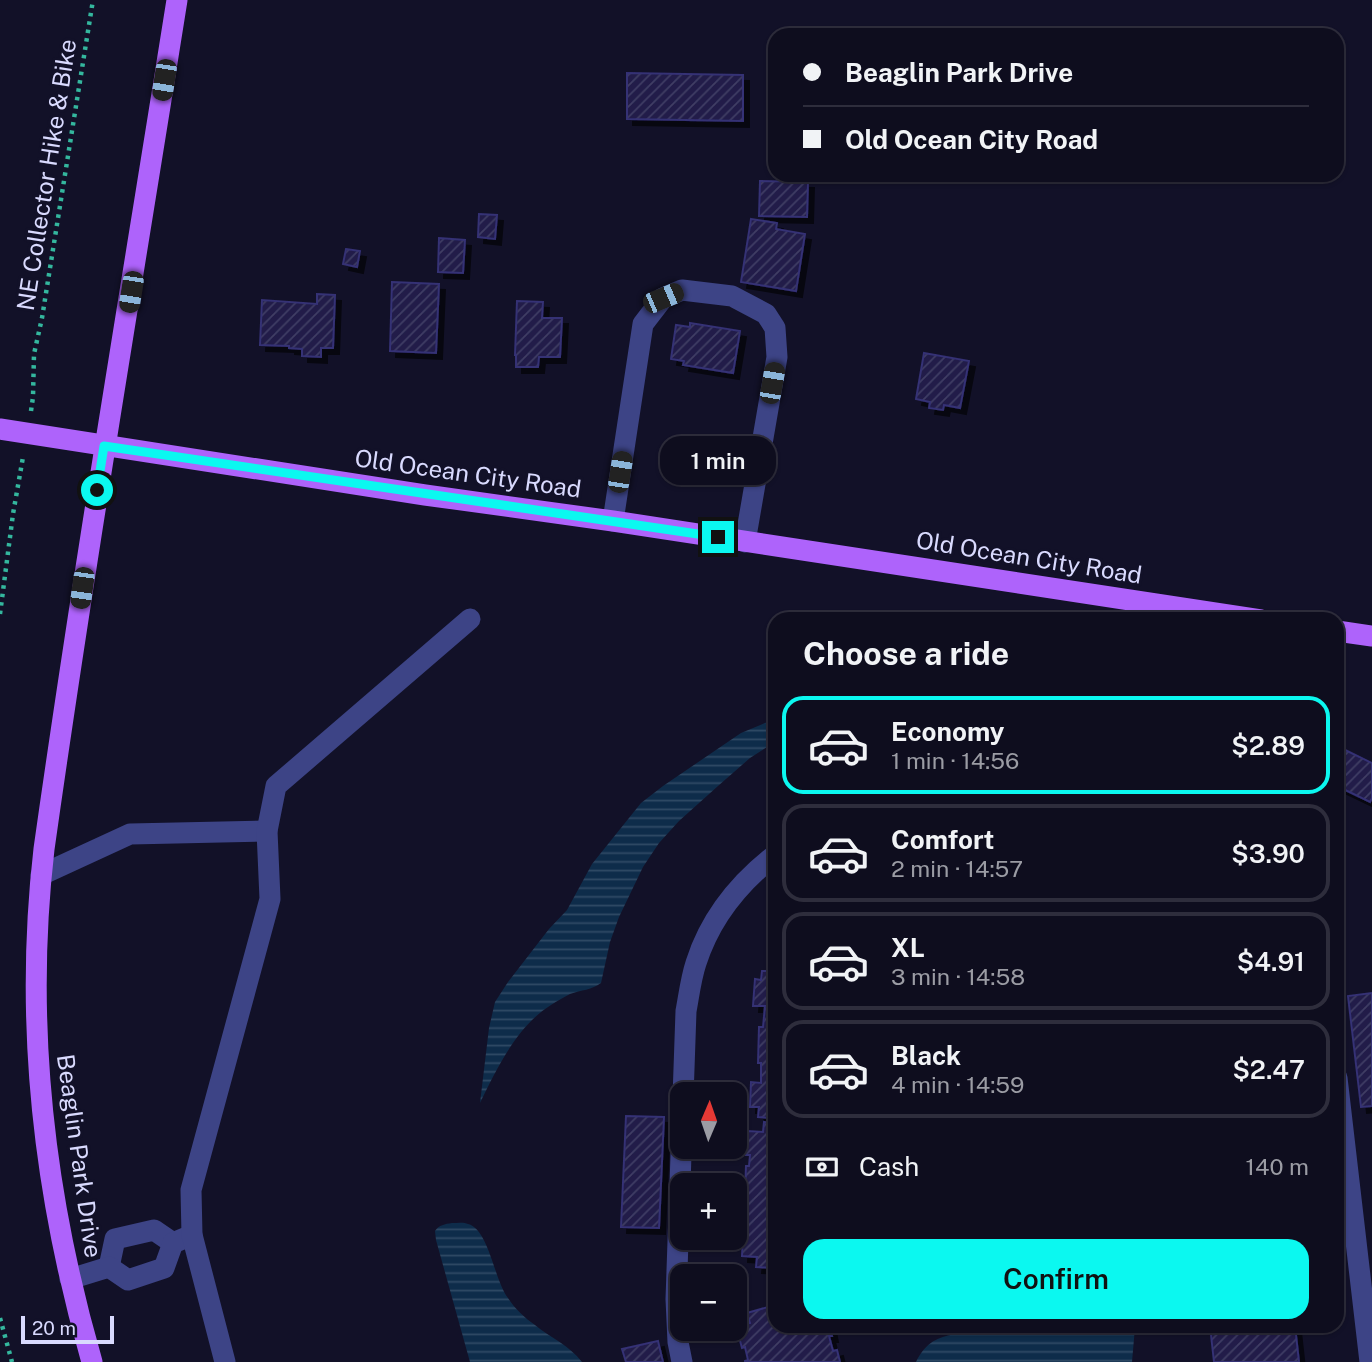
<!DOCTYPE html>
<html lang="en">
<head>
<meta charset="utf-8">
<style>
	body { margin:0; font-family:"Public Sans",sans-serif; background:#1c1b2b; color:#f1f3f6; height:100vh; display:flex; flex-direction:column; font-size:26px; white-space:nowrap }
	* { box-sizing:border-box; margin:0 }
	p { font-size:23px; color:#9b9ca4 }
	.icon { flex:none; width:38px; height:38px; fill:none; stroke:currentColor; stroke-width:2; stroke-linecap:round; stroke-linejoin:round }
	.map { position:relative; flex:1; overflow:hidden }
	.side { position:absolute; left:768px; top:612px; width:576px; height:721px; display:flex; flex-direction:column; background:#0e0d1e; border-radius:21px; box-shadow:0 2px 5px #0004,0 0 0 2px #2e2d3c }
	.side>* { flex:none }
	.top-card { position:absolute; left:768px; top:28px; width:576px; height:154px; border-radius:21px; box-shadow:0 2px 5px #0004,0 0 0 2px #2e2d3c; display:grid; align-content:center; height:154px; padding:0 35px; background:#0e0d1e }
	.needle { width:46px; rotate:2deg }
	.buttons { position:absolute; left:670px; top:1082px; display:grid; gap:14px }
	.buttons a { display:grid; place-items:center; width:77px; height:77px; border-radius:14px; background:#0e0d1e; box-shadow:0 2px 5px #0004,0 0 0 2px #2e2d3c; font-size:35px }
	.scale { position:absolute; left:21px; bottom:18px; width:93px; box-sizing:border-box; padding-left:7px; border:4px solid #d9dafe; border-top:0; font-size:19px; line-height:24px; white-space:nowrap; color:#d9dafe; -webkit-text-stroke:5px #121128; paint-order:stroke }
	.end { position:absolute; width:32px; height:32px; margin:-16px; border:9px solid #0bf8f0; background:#111; box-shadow:0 0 0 4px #111 }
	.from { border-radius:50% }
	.bubble { position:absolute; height:49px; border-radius:21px; background:#0e0d1e; box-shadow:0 2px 5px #0004,0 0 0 2px #2e2d3c; font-size:23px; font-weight:600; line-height:49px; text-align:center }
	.car { position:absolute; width:21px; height:42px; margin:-21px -10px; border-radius:9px; box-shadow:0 0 5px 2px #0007; background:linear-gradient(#222 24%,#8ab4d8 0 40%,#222 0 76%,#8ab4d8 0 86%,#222 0) }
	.top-card b { display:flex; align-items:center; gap:24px; height:66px; font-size:26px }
	.top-card b+b { border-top:2px solid #2e2d3c }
	.top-card i { width:18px; height:18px; background:#f1f3f6 }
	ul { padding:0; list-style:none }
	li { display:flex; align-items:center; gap:21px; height:98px; margin:0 14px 10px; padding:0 21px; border:4px solid #2e2d3c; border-radius:21px }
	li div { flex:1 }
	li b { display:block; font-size:26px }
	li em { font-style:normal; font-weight:600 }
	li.active { border-color:#0bf8f0 }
	li>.icon { width:63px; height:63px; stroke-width:1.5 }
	h2 { padding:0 35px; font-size:32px; line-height:84px }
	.pay { display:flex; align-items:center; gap:18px; height:77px; padding:0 35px; font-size:26px }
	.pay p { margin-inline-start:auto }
	.button { display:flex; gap:14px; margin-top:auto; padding:14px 35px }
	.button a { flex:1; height:80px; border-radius:21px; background:#0bf8f0; color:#111; font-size:28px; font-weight:600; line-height:80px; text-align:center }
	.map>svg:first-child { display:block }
	.water { fill:url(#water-rules) }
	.building { fill:url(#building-hatch); stroke:#343074; stroke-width:2; filter:url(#shadow) }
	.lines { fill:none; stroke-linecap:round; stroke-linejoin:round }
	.path { stroke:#34b79e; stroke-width:4.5; stroke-dasharray:3.5 5; stroke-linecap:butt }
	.minor { stroke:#3d4486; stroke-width:21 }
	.major { stroke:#ae63fb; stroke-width:21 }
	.route { stroke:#0bf8f0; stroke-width:9 }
	.labels { text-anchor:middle; stroke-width:6; stroke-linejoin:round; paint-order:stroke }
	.street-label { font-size:24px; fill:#d9dafe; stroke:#121128 }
</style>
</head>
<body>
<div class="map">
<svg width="1372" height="1362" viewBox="0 0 1372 1362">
	<defs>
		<pattern id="water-rules" width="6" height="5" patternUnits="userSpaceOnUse" patternTransform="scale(1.75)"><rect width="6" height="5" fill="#0e2c4a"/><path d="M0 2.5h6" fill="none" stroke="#304a65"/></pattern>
		<pattern id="building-hatch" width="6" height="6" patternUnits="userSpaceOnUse" patternTransform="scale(1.75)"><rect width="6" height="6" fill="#201d49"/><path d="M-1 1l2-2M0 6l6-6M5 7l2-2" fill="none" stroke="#403d64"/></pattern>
		<filter id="shadow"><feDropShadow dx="6" dy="6" stdDeviation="0" flood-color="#0009"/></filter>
	</defs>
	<rect width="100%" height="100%" fill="#121128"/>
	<g class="water">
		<path d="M775 719V742L750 758 718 786 679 821 659 843 643 867 619 917 610 942 601 983C592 990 581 990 570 994 564 997 557 1001 551 1005 517 1026 497 1068 480 1103L489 1028 495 1002 508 982 549 929 567 910 592 864 641 803 663 786 741 733Z"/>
		<path d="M452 1223C457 1223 464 1222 468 1224 489 1229 494 1280 508 1298 515 1309 525 1318 535 1325 551 1338 569 1345 582 1362H470L436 1240 435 1231C439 1225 445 1224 452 1223Z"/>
		<path d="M1000 1326 1135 1327 1132 1362H916C936 1322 968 1341 1000 1326Z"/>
	</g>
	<g class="building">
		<path d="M627 73 743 75V121L627 119Z"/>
		<path d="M760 181 808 182 807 217 759 216Z"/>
		<path d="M479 214 497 215 495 239 478 237Z"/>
		<path d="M751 219 777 223 776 229 805 234 796 291 741 282Z"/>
		<path d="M439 238 465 240 463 273 438 272Z"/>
		<path d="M346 249 360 251 357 267 343 264Z"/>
		<path d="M392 282 439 284 436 353 390 351Z"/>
		<path d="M317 294 335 295 333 348H321V357L302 356V349L289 348V346L260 345 262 300 317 304Z"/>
		<path d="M517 301 543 302 542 318H562L560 357H539L538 367H516V355H515Z"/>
		<path d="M690 323 740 331 733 373 683 365 684 361 671 359 676 325 690 327Z"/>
		<path d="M924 353 969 361 960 408 944 405 943 410 929 408 930 402 916 399Z"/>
		<path d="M1337 746 1372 763V798L1370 802 1337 786Z"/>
		<path d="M775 787V814L769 789Z"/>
		<path d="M762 971H775V1268L756 1267 757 1257 742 1256 743 1233H746L747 1223 744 1222 746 1166H749L750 1155H746L748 1131 763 1132 764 1122 770 1123V1118L758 1117 759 1107H750L751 1082 761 1083V1063H758L759 1027H763L765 1006H753L755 979 761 980Z"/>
		<path d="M1372 993V1106L1361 1107 1348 996Z"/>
		<path d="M626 1116 664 1117 659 1228 621 1227Z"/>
		<path d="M775 1305V1326H830L832 1336H829L833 1351 837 1350 840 1362H745V1361L748 1360 745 1347 742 1348 736 1326 750 1323 747 1313Z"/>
		<path d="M1210 1326H1295L1299 1362H1214Z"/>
		<path d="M658 1341 663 1362H626L622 1349Z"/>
	</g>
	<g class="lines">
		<g class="path">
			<path d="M31 411 33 397 34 354 42 318 93 0"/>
			<path d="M0 614 13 514 23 457"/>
			<path d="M0 1318 12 1362"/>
		</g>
		<g class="minor">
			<path d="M613 521 643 324 663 298 682 290 732 296 766 314 775 328 777 357 745 542"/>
			<path d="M41 875 130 834 267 831"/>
			<path d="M1337 1078 1370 1362"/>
			<path d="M109 1267 115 1239 154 1230 173 1243"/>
			<path d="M70 1279 109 1267 128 1280 164 1268 173 1243 192 1235"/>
			<path d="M225 1362 192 1235 191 1190 270 899 267 831 276 786 470 619"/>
			<path d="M682 1362 678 1342 676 1299 686 1011C689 995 691 978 696 963 710 919 739 883 775 855"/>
		</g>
		<g class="major">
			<path d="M0 429 425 495 613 521 1261 620"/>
			<path d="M1337 631 1372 636"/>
			<path d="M92 1362C44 1196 24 1022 44 849 84 566 132 283 177 0"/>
		</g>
	</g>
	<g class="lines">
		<path class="route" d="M97 490 104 446 718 537"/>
	</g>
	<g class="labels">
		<g class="street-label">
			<text transform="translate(47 175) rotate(-81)" y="8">NE Collector Hike &amp; Bike</text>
			<text transform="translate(468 474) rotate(8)" y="8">Old Ocean City Road</text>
			<text transform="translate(1029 558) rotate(9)" y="8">Old Ocean City Road</text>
			<text transform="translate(79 1156) rotate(82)" y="8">Beaglin Park Drive</text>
		</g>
	</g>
</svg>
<div class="buttons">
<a><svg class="needle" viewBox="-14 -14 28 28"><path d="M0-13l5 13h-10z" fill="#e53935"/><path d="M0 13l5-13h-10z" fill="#9b9ca4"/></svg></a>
<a>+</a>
<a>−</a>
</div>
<div class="scale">20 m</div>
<i class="end from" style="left:97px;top:490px"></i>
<i class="end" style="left:718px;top:537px"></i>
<div class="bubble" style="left:660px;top:436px;width:116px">1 min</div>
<i class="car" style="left:164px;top:80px;rotate:189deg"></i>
<i class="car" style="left:131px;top:292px;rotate:189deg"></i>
<i class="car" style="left:663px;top:298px;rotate:67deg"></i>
<i class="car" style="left:772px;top:383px;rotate:10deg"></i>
<i class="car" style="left:620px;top:472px;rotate:9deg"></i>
<i class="car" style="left:82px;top:588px;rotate:188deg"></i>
<div class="top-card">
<b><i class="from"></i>Beaglin Park Drive</b>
<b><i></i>Old Ocean City Road</b>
</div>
<section class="side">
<h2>Choose a ride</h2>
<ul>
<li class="active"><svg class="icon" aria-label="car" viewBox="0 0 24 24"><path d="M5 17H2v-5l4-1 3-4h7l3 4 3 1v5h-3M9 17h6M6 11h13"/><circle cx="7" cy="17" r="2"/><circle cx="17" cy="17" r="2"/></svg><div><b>Economy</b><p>1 min · 14:56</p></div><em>$2.89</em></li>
<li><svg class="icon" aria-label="car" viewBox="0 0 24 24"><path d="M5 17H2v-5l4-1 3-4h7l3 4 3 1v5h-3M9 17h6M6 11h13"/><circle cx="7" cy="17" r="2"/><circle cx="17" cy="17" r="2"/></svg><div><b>Comfort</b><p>2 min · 14:57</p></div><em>$3.90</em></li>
<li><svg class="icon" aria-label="car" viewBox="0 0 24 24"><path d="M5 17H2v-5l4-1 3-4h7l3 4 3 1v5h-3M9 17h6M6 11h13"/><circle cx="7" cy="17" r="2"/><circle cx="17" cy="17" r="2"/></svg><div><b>XL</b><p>3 min · 14:58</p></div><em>$4.91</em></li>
<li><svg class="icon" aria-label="car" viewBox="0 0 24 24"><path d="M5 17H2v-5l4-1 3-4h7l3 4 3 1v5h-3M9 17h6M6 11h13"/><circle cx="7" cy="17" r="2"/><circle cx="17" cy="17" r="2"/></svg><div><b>Black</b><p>4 min · 14:59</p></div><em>$2.47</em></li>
</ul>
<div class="pay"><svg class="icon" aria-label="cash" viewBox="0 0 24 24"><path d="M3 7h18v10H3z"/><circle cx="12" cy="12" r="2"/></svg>Cash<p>140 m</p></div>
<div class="button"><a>Confirm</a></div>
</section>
</div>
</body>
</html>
